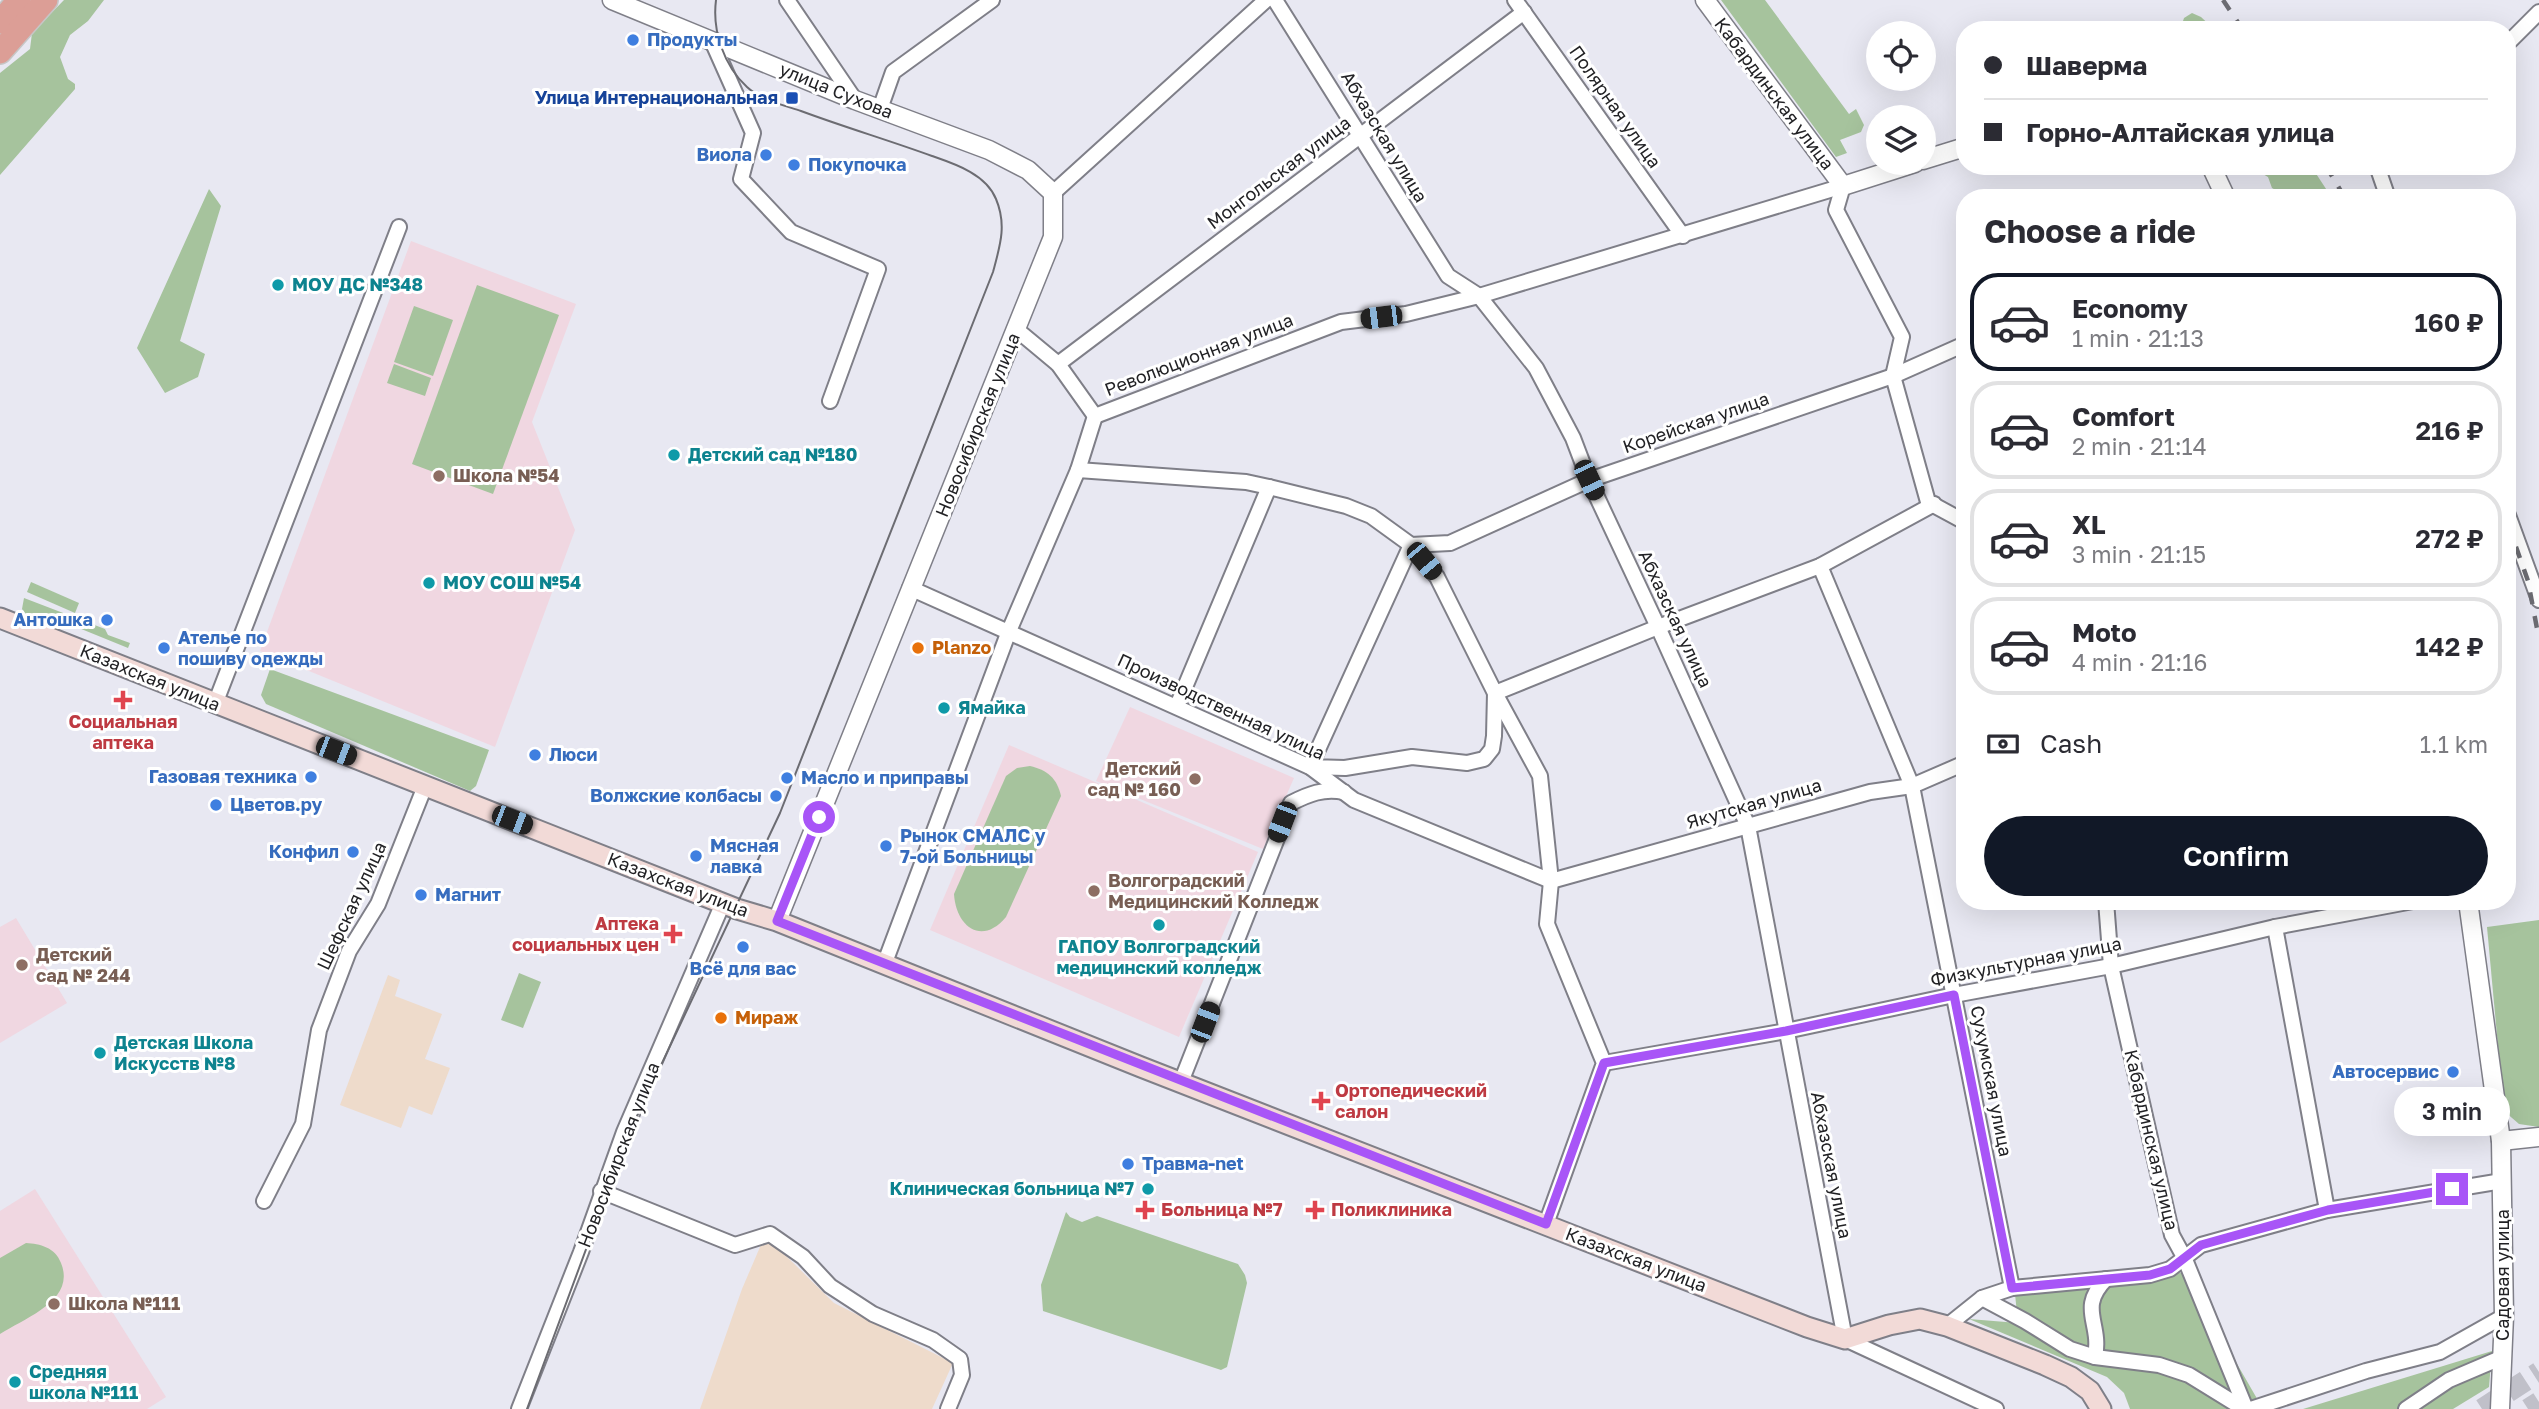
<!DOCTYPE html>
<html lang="en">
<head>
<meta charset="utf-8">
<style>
	body { margin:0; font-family:"Golos Text",sans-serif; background:#f7f7f7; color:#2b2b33; height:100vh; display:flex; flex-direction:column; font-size:26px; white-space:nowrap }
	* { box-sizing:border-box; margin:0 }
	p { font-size:23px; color:#7c7c81 }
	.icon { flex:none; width:38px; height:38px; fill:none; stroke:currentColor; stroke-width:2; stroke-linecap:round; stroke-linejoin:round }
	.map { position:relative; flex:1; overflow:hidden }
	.drawer { position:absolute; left:1956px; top:189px; width:560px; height:721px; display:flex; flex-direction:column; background:#fff; border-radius:28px; box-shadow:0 7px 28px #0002 }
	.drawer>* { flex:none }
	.hud { position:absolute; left:1956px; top:21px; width:560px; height:154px; border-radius:28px; box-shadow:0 7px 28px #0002; display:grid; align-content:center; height:154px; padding:0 28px; background:#fff }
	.buttons { position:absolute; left:1866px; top:21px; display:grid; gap:14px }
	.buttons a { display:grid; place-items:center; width:70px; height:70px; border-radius:50%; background:#fff; box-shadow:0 7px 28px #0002; font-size:35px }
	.end { position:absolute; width:32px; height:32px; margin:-16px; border:9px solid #a855f7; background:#fff; box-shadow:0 0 0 4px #fff }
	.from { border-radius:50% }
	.bubble { position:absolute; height:49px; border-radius:24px; background:#fff; box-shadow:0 7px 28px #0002; font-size:23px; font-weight:600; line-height:49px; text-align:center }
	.car { position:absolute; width:21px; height:42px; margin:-21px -10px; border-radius:9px; box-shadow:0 0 5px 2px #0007; background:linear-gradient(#222 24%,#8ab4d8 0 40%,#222 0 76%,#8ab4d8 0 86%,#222 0) }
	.hud b { display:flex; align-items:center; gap:24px; height:66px; font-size:26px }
	.hud b+b { border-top:2px solid #e1e1e2 }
	.hud i { width:18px; height:18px; background:#2b2b33 }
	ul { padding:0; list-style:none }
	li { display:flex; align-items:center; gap:21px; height:98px; margin:0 14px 10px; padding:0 14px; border:4px solid #e1e1e2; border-radius:28px }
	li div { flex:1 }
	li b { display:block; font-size:26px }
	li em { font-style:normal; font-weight:600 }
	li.current { border-color:#111827 }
	li>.icon { width:63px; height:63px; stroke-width:1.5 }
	h2 { padding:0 28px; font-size:32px; line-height:84px }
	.pay { display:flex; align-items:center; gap:18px; height:77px; padding:0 28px; font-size:26px }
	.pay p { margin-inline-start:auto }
	.primary-button { display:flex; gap:14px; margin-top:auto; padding:14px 28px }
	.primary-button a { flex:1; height:80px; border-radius:42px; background:#111827; color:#fff; font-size:28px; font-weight:600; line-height:80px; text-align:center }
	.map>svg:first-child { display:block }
	.industrial { fill:#eedbcb }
	.education { fill:#f0d7e1 }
	.green { fill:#a6c39d }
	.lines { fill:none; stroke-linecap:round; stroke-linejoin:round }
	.primary-tunnel { stroke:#c0c0c9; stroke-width:21; stroke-dasharray:21 10; stroke-linecap:butt }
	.minor-casing { stroke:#7f7f88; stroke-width:18 }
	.tertiary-casing { stroke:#7f7f88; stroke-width:21 }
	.secondary-casing { stroke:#7f7f88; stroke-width:23 }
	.trunk-casing { stroke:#c6c6c6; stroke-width:26 }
	.minor { stroke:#fff; stroke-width:14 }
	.tertiary { stroke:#fff; stroke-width:18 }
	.secondary { stroke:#f2dad7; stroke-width:19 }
	.trunk { stroke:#dc9e96; stroke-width:23 }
	.tram { stroke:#6c6c72; stroke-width:2 }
	.rail { stroke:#6c6c72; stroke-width:4.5; stroke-dasharray:12 12; stroke-linecap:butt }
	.route { stroke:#a855f7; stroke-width:9 }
	.shop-dot { fill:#3f7fe0; stroke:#fff; stroke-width:2.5 }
	.transit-dot { fill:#1a4fb4; stroke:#fff; stroke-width:2.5 }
	.culture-dot { fill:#0f9aa8; stroke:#fff; stroke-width:2.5 }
	.education-dot { fill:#8d6e63; stroke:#fff; stroke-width:2.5 }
	.food-dot { fill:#e8710a; stroke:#fff; stroke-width:2.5 }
	.health-dot { fill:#e0444e; stroke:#fff; stroke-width:2.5 }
	.labels { text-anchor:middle; stroke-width:6; stroke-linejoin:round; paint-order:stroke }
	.shop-label { font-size:18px; font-weight:bold; fill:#366cbe; stroke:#fff; text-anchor:start }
	.street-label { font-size:18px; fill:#222225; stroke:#fff }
	.transit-label { font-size:18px; font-weight:bold; fill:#164399; stroke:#fff; text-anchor:end }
	.culture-label { font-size:18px; font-weight:bold; fill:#0d838f; stroke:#fff; text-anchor:start }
	.education-label { font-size:18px; font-weight:bold; fill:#785e54; stroke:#fff; text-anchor:start }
	.food-label { font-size:18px; font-weight:bold; fill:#c56008; stroke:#fff; text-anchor:start }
	.health-label { font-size:18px; font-weight:bold; fill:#be3a42; stroke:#fff; text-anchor:start }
</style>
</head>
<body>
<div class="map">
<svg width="2539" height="1409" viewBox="0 0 2539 1409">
	<rect width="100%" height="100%" fill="#e8e8f2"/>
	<g class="industrial">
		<path d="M388 975 400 980 395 996 442 1014 425 1059 450 1068 432 1115 409 1106 401 1128 340 1105Z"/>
		<path d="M763 1240 782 1252 834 1303 953 1363 932 1409H700L742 1289Z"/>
	</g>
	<g class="education">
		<path d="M411 241 576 304 532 422 575 530 495 747 260 651Z"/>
		<path d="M1130 707 1294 778 1263 849 1096 781Z"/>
		<path d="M1009 745 1258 852 1179 1037 930 930Z"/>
		<path d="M16 918 67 1003 0 1043V927Z"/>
		<path d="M35 1189 166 1397 147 1409H0V1211Z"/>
	</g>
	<g class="green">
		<path d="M64 0H104L88 21 70 35 60 57 68 79 75 84V89L0 175V73L30 49 32 33Z"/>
		<path d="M1721 0H1765L1849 114 1856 109 1864 125 1861 132 1840 140 1847 153 1836 157Z"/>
		<path d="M2192 13 2201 17 2215 30H2182L2181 27 2184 18Z"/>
		<path d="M2249 166H2311L2332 198H2310L2301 190 2281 193 2272 188 2268 177Z"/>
		<path d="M209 189 221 206 180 341 205 354 198 377 165 393 137 348Z"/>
		<path d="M477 285 559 315 493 494 412 464Z"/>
		<path d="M414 306 453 320 433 376 394 362Z"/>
		<path d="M394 364 431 378 425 396 387 383Z"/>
		<path d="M31 582 79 603 75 613 27 592Z"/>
		<path d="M24 598 105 629 108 635 130 643 128 648 69 624 63 629 27 616 22 609Z"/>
		<path d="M270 669 489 750 476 786 470 791 266 704 261 695Z"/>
		<path d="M1030 766C1047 770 1057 778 1061 796L1006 917C982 946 956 927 954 894L1006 776 1017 768Z"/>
		<path d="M2539 920V1127L2519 1124 2504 1111 2487 927Z"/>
		<path d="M519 973 541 982 523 1028 501 1020Z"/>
		<path d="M1066 1212 1070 1217 1082 1222 1097 1216 1238 1264 1245 1275 1247 1283 1227 1367 1221 1370 1043 1311 1041 1285Z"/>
		<path d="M26 1243C40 1244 55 1247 61 1263 76 1300 27 1317 0 1334V1258Z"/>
		<path d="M2184 1272 2263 1409H2130L2124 1393 2107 1377 1969 1319 2018 1323 2015 1294 2166 1276Z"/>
		<path d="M2492 1351 2489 1387 2453 1409H2303Z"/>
	</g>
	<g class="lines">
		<g class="primary-tunnel">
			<path d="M2482 1409 2539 1372"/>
			<path d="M2528 1409 2539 1402"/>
		</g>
		<g class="minor-casing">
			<g id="minor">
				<path d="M787 0 855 100"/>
				<path d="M1275 0 1448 276 1479 296 1536 368 1573 438 1589 480 1658 627 1748 826 1845 1339 1996 1409"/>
				<path d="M1515 0 1683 236"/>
				<path d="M712 41 753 133 741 179 791 232 878 269 830 401"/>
				<path d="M2508 43 2539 12"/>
				<path d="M880 109 893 72 992 0"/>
				<path d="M2377 166 2388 198"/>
				<path d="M1843 186 1836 210 1902 337 1893 376 1928 502 1965 522"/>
				<path d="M1053 193 1266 0"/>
				<path d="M1017 330 1058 364 1095 416"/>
				<path d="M1058 364 1524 12"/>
				<path d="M1095 416 1341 322 1406 314 1479 296 1843 186"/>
				<path d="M1078 470 1246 482 1269 487 1346 506 1371 516 1411 545 1437 577 1495 693 1540 776 1551 881 1547 924 1604 1063 1546 1224"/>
				<path d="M2508 515 2539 600"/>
				<path d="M1411 545 1310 767 1345 768 1412 757 1467 763 1484 759 1492 749 1494 736 1495 693 1658 627 1820 566 1934 504"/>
				<path d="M1411 545 1450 543 1589 480 1893 376 1965 344"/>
				<path d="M1820 566 1912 786 2012 1288"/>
				<path d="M910 588 1310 767 1354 800 1551 881"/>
				<path d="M215 704 399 227"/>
				<path d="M1177 706 1269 487"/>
				<path d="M1551 881 1870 792 1912 786 1965 763"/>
				<path d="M2106 901 2111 966 2172 1235 2184 1257 2246 1409"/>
				<path d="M2275 927 2327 1210"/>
				<path d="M884 965 1009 631 1078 470 1095 416"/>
				<path d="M1604 1063 1786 1031 1954 995 2111 966 2275 927 2413 901"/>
				<path d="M1181 1082 1291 803C1309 794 1323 788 1344 792"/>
				<path d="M601 1191 735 1245 770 1234 803 1257 830 1286 873 1314 933 1340 960 1359 962 1375 948 1409"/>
				<path d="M264 1201 303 1124 319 1030 349 951 378 904 425 786"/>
				<path d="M1982 1298 2025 1321 2070 1349 2095 1357 2159 1365 2189 1375 2244 1409"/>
				<path d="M1947 1326 1982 1298 2012 1288 2150 1275 2170 1269 2201 1245 2327 1210 2502 1181"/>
				<path d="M2095 1357C2102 1322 2077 1309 2106 1279"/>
				<path d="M519 1409 581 1252 624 1132 723 903"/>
				<path d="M2251 1409 2366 1371 2440 1352 2504 1316"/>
				<path d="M2406 1409 2449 1380 2503 1357"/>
			</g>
		</g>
		<g class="tertiary-casing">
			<g id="tertiary">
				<path d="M612 0 855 100 989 150 1028 170 1053 193V237L777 921"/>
				<path d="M1705 0 1843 186 1915 163"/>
				<path d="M1923 160 1965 147"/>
				<path d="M2211 166 2226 198"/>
				<path d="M2468 901 2501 1141 2504 1316 2500 1409"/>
				<path d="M2501 1141 2539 1137"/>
			</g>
		</g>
		<g class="secondary-casing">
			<path id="secondary" d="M0 618 737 909 777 921 1141 1067 1807 1327 1845 1339 1889 1325 1920 1319 1947 1326 2045 1365 2071 1377 2090 1391 2101 1409"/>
		</g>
		<g class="trunk-casing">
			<g id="trunk">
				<path d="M0 22 19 0"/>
				<path d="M0 52 46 0"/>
			</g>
		</g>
		<use href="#minor" class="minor"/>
		<use href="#tertiary" class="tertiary"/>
		<use href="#secondary" class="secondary"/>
		<use href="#trunk" class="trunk"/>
		<path class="tram" d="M527 1409 629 1133 780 813 993 272C1000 246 1007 225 996 199 986 174 955 164 932 156 888 140 844 127 801 111 783 105 761 100 747 87 724 66 712 31 716 0"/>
		<g class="rail">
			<path d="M2223 0 2243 30"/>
			<path d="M2326 166 2345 198"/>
			<path d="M2508 524 2528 581 2539 639"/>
		</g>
	</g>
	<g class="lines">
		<path class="route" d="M819 817 777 921 1546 1224 1604 1063 1786 1031 1954 995 2012 1288 2150 1275 2170 1269 2201 1245 2226 1238 2328 1210 2452 1189"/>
	</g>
	<g class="shop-dot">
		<circle cx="633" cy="40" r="7"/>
		<circle cx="766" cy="155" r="7"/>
		<circle cx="794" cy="165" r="7"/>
		<circle cx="107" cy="620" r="7"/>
		<circle cx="164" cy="648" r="7"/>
		<circle cx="535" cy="755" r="7"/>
		<circle cx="311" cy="777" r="7"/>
		<circle cx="787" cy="778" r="7"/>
		<circle cx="776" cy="796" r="7"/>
		<circle cx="216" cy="805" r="7"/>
		<circle cx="886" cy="846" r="7"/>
		<circle cx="353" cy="852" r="7"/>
		<circle cx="696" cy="856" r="7"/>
		<circle cx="421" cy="895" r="7"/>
		<circle cx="743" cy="947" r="7"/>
		<circle cx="2453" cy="1072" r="7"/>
		<circle cx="1128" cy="1164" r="7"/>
	</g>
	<rect class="transit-dot" x="785" y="91" width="14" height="14" rx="3.5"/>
	<g class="culture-dot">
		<circle cx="278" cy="285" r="7"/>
		<circle cx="674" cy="455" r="7"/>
		<circle cx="429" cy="583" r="7"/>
		<circle cx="944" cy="708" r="7"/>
		<circle cx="1159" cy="925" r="7"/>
		<circle cx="100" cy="1053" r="7"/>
		<circle cx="1148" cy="1189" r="7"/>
		<circle cx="15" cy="1382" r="7"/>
	</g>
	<g class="education-dot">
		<circle cx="439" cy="476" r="7"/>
		<circle cx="1195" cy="779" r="7"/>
		<circle cx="1094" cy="891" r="7"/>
		<circle cx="22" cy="965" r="7"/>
		<circle cx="54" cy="1304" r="7"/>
	</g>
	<g class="food-dot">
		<circle cx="918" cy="648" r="7"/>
		<circle cx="721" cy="1018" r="7"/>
	</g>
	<g class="health-dot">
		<path d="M119.5 689.5h7v7h7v7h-7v7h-7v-7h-7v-7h7z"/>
		<path d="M669.5 923.5h7v7h7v7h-7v7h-7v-7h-7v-7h7z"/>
		<path d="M1317.5 1090.5h7v7h7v7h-7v7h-7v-7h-7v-7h7z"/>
		<path d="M1141.5 1199.5h7v7h7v7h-7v7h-7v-7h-7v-7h7z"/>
		<path d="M1311.5 1199.5h7v7h7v7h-7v7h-7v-7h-7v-7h7z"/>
	</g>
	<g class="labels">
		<g class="shop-label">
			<text x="647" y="46">Продукты</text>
			<text x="752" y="161" text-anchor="end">Виола</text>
			<text x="808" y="171">Покупочка</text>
			<text x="93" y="626" text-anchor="end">Антошка</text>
			<text x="178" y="644">Ателье по<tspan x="178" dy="21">пошиву одежды</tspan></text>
			<text x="549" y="761">Люси</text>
			<text x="297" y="783" text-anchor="end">Газовая техника</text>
			<text x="801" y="784">Масло и приправы</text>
			<text x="762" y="802" text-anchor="end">Волжские колбасы</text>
			<text x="230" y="811">Цветов.ру</text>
			<text x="900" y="842">Рынок СМАЛС у<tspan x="900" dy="21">7-ой Больницы</tspan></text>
			<text x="710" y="852">Мясная<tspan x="710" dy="21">лавка</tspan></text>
			<text x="339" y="858" text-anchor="end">Конфил</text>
			<text x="435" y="901">Магнит</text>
			<text x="743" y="975" text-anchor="middle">Всё для вас</text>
			<text x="2439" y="1078" text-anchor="end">Автосервис</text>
			<text x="1142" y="1170">Травма-net</text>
		</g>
		<g class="street-label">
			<text transform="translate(836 91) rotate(22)" y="6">улица Сухова</text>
			<text transform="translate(1774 94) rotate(53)" y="6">Кабардинская улица</text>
			<text transform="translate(1615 107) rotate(55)" y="6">Полярная улица</text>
			<text transform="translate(1384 137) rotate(59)" y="6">Абхазская улица</text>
			<text transform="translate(1279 173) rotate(-37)" y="6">Монгольская улица</text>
			<text transform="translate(1199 355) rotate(-21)" y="6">Революционная улица</text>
			<text transform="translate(1696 423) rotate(-19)" y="6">Корейская улица</text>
			<text transform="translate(978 425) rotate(-68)" y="6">Новосибирская улица</text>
			<text transform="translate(1675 619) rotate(65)" y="6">Абхазская улица</text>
			<text transform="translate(150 678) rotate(22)" y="6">Казахская улица</text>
			<text transform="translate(1221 707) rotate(25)" y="6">Производственная улица</text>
			<text transform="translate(1754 804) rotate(-16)" y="6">Якутская улица</text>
			<text transform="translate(678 885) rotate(21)" y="6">Казахская улица</text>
			<text transform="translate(352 906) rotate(-65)" y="6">Шефская улица</text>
			<text transform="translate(2026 962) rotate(-11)" y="6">Физкультурная улица</text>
			<text transform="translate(1991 1081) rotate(79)" y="6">Сухумская улица</text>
			<text transform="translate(2151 1140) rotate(77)" y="6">Кабардинская улица</text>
			<text transform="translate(619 1155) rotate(-69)" y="6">Новосибирская улица</text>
			<text transform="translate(1831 1165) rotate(79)" y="6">Абхазская улица</text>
			<text transform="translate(1636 1260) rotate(21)" y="6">Казахская улица</text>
			<text transform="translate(2503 1275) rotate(-90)" y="6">Садовая улица</text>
		</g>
		<g class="transit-label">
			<text x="778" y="104">Улица Интернациональная</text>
		</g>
		<g class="culture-label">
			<text x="292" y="291">МОУ ДС №348</text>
			<text x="688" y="461">Детский сад №180</text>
			<text x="443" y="589">МОУ СОШ №54</text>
			<text x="958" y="714">Ямайка</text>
			<text x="1159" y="953" text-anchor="middle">ГАПОУ Волгоградский<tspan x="1159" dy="21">медицинский колледж</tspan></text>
			<text x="114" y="1049">Детская Школа<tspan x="114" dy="21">Искусств №8</tspan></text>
			<text x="1134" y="1195" text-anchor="end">Клиническая больница №7</text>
			<text x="29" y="1378">Средняя<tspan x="29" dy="21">школа №111</tspan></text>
		</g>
		<g class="education-label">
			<text x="453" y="482">Школа №54</text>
			<text x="1181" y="775" text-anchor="end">Детский<tspan x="1181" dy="21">сад № 160</tspan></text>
			<text x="1108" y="887">Волгоградский<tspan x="1108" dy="21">Медицинский Колледж</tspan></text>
			<text x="36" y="961">Детский<tspan x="36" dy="21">сад № 244</tspan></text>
			<text x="68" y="1310">Школа №111</text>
		</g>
		<g class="food-label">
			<text x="932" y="654">Planzo</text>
			<text x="735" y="1024">Мираж</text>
		</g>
		<g class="health-label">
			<text x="123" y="728" text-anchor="middle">Социальная<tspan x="123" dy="21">аптека</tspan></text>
			<text x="659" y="930" text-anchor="end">Аптека<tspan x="659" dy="21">социальных цен</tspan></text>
			<text x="1335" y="1097">Ортопедический<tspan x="1335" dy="21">салон</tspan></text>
			<text x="1161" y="1216">Больница №7</text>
			<text x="1331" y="1216">Поликлиника</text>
		</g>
	</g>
</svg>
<div class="buttons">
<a><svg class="icon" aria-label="locate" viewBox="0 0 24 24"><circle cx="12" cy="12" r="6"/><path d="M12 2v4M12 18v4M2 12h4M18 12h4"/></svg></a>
<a><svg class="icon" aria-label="layers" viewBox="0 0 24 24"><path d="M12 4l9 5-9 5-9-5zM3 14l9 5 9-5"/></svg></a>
</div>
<i class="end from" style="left:819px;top:817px"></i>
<i class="end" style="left:2452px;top:1189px"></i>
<div class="bubble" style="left:2394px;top:1087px;width:116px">3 min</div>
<i class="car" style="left:1381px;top:317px;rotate:263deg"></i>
<i class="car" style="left:1589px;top:480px;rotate:155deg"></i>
<i class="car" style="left:1424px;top:561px;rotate:140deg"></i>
<i class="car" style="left:336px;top:751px;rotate:111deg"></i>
<i class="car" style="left:512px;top:820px;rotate:111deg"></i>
<i class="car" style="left:1282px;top:822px;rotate:201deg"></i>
<i class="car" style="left:1205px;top:1022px;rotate:21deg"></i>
<div class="hud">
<b><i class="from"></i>Шаверма</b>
<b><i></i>Горно-Алтайская улица</b>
</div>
<section class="drawer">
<h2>Choose a ride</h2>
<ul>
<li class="current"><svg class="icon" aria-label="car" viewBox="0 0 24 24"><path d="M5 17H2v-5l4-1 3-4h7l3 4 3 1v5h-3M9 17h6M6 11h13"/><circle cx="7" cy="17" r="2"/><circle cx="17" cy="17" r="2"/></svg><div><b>Economy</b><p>1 min · 21:13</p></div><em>160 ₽</em></li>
<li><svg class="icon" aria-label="car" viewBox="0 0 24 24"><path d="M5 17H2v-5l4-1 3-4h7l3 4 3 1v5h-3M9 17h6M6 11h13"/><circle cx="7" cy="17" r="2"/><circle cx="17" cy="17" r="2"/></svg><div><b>Comfort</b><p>2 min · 21:14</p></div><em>216 ₽</em></li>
<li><svg class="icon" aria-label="car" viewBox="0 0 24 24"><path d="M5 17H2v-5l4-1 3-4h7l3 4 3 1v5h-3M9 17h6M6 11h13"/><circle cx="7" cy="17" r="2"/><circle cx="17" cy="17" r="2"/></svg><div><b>XL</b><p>3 min · 21:15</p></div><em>272 ₽</em></li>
<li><svg class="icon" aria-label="car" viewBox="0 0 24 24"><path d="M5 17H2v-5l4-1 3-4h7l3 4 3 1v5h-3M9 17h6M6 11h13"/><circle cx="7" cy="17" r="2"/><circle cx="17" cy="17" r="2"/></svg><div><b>Moto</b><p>4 min · 21:16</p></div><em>142 ₽</em></li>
</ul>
<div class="pay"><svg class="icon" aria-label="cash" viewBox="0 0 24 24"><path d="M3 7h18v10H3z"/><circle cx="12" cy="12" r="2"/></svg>Cash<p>1.1 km</p></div>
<div class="primary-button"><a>Confirm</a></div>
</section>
</div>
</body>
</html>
